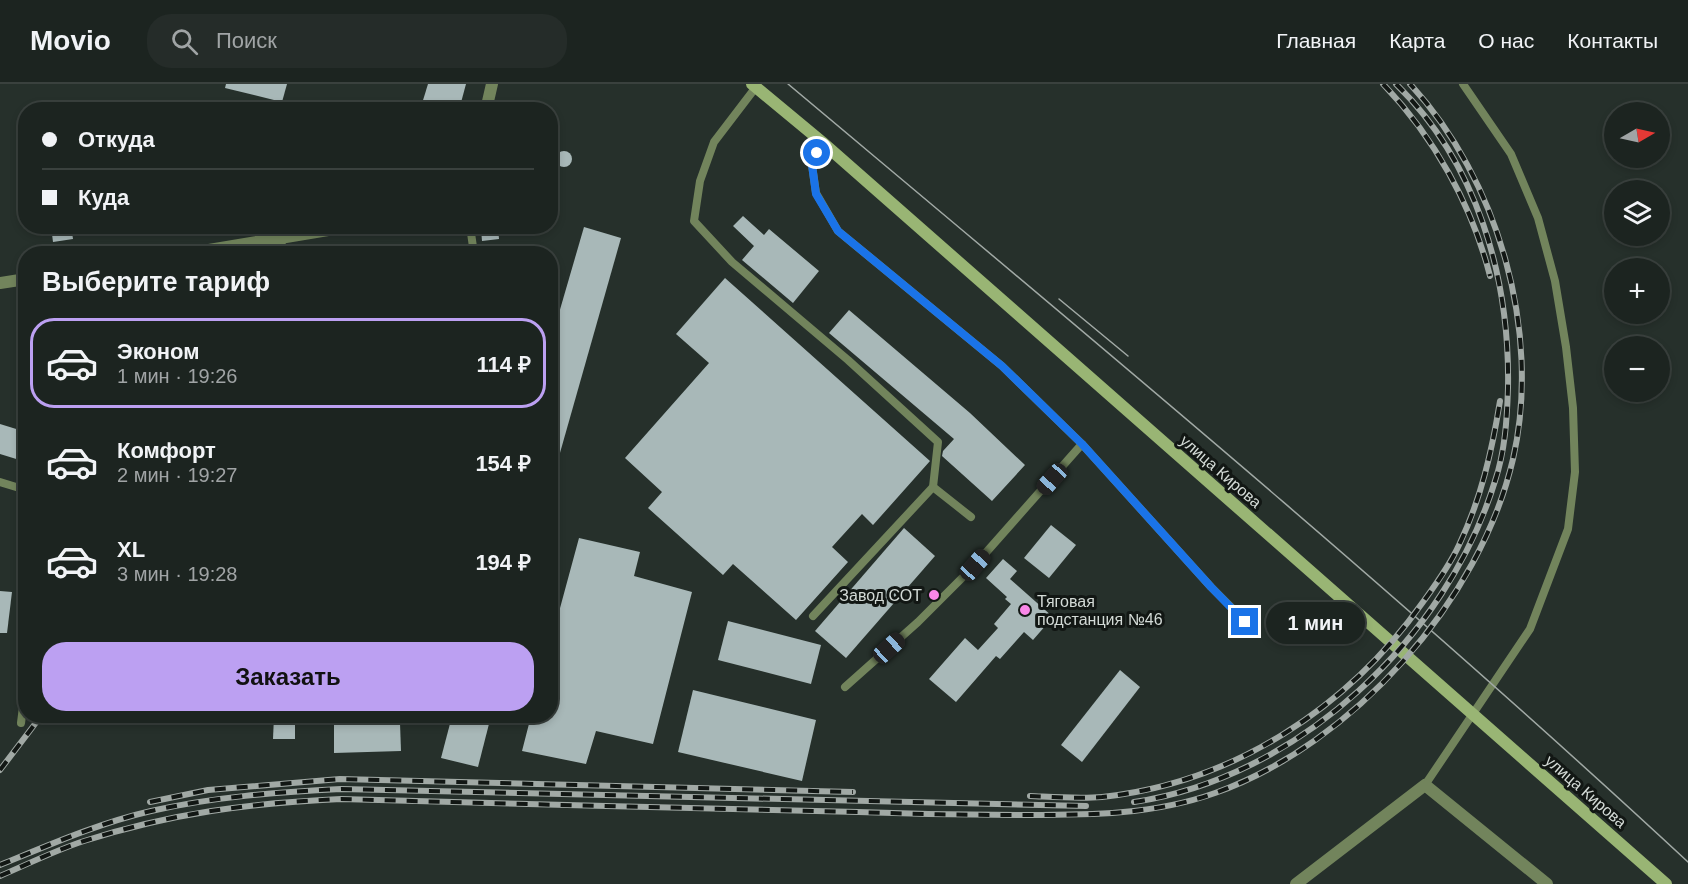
<!DOCTYPE html>
<html lang="ru">
<head>
<meta charset="utf-8">
<style>
	body { margin:0; font-family:Helvetica,sans-serif; background:#252c29; color:#f1f3f6; height:100vh; display:flex; flex-direction:column; font-size:22px; white-space:nowrap }
	* { box-sizing:border-box; margin:0 }
	p { font-size:20px; color:#a0a4a5 }
	.icon { flex:none; width:33px; height:33px; fill:none; stroke:currentColor; stroke-width:2; stroke-linecap:round; stroke-linejoin:round }
	.map { position:relative; flex:1; overflow:hidden }
	.details { position:absolute; left:18px; top:162px; width:540px; height:477px; display:flex; flex-direction:column; background:#1c2420; border-radius:24px; box-shadow:0 3px 9px #0003,0 0 0 2px #3a413e }
	.details>* { flex:none }
	.hud { position:absolute; left:18px; top:18px; width:540px; height:132px; border-radius:24px; box-shadow:0 3px 9px #0003,0 0 0 2px #3a413e; display:grid; align-content:center; height:132px; padding:0 24px; background:#1c2420 }
	.needle { width:39px; rotate:81deg }
	.buttons { position:absolute; left:1604px; top:18px; display:grid; gap:12px }
	.buttons a { display:grid; place-items:center; width:66px; height:66px; border-radius:50%; background:#1c2420; box-shadow:0 3px 9px #0003,0 0 0 2px #3a413e; font-size:30px }
	.end { position:absolute; width:27px; height:27px; margin:-14px; border:8px solid #1a73e8; background:#fff; box-shadow:0 0 0 3px #fff }
	.from { border-radius:50% }
	.bubble { position:absolute; height:42px; border-radius:21px; background:#1c2420; box-shadow:0 3px 9px #0003,0 0 0 2px #3a413e; font-size:20px; font-weight:800; line-height:42px; text-align:center }
	.car { position:absolute; width:18px; height:36px; margin:-18px -9px; border-radius:8px; box-shadow:0 0 4px 2px #0007; background:linear-gradient(#222 24%,#8ab4d8 0 40%,#222 0 76%,#8ab4d8 0 86%,#222 0) }
	.hud b { display:flex; align-items:center; gap:21px; height:57px; font-size:22px }
	.hud b+b { border-top:2px solid #3a413e }
	.hud i { width:15px; height:15px; background:#f1f3f6 }
	ul { padding:0; list-style:none }
	li { display:flex; align-items:center; gap:18px; height:90px; margin:0 12px 9px; padding:0 12px; border:3px solid transparent; border-radius:24px }
	li div { flex:1 }
	li b { display:block; font-size:22px }
	li em { font-style:normal; font-weight:800 }
	li.current { border-color:#bca0f2 }
	li>.icon { width:54px; height:54px; stroke-width:1.5 }
	h2 { padding:0 24px; font-size:27px; line-height:72px }
	.primary-button { display:flex; gap:12px; margin-top:auto; padding:12px 24px }
	.primary-button a { flex:1; height:69px; border-radius:24px; background:#bca0f2; color:#111; font-size:24px; font-weight:800; line-height:69px; text-align:center }
	header { display:flex; align-items:center; gap:36px; box-sizing:border-box; height:84px; padding:0 30px; background:#1c2420; border-bottom:2px solid #3a413e }
	header strong { font-size:28px }
	nav { display:flex; gap:33px; margin-inline-start:auto; font-size:21px }
	.search { width:420px; height:54px; background:#252c29; display:flex; align-items:center; gap:15px; box-sizing:border-box; padding:0 21px; border-radius:24px; color:#a0a4a5; font-size:22px }
	.map>svg:first-child { display:block }
	.building { fill:#a8b8b8 }
	.lines { fill:none; stroke-linecap:round; stroke-linejoin:round }
	.lane { stroke:#72845c; stroke-width:8 }
	.street { stroke:#72845c; stroke-width:12 }
	.secondary { stroke:#99b574; stroke-width:12 }
	.tram { stroke:#a1a9a5; stroke-width:1.5 }
	.rail-casing { stroke:#a1a9a5; stroke-width:6 }
	.rail { stroke:#121714; stroke-width:4; stroke-dasharray:11; stroke-linecap:butt }
	.route { stroke:#1a73e8; stroke-width:8 }
	.poi-dot { fill:#f987e8; stroke:#121714; stroke-width:2 }
	.labels { text-anchor:middle; stroke-width:6; stroke-linejoin:round; paint-order:stroke }
	.street-label { font-size:16px; fill:#d3dad6; stroke:#121714 }
	.poi-label { font-size:16px; fill:#d3dad6; stroke:#121714; text-anchor:end }
</style>
</head>
<body>
<header>
<strong>Movio</strong>
<div class="search"><svg class="icon" aria-label="search" viewBox="0 0 24 24"><circle cx="10" cy="10" r="6"/><path d="M15 15l6 6"/></svg>Поиск</div>
<nav><a>Главная</a><a>Карта</a><a>О нас</a><a>Контакты</a></nav>
</header>
<div class="map">
<svg width="1688" height="800" viewBox="0 0 1688 800">
	<rect width="100%" height="100%" fill="#26302b"/>
	<g class="building">
		<path d="M226 0H287L282 18 225 4Z"/>
		<path d="M428 0H466L459 26H420Z"/>
		<circle cx="564" cy="75" r="8"/>
		<path d="M743 132 764 151 769 145 819 187 793 219 742 176 754 162 733 142Z"/>
		<path d="M51 142H71L73 155 53 158Z"/>
		<path d="M584 143 621 154 554 390 550 389V260Z"/>
		<path d="M498 144 499 155 482 157 481 145Z"/>
		<path d="M725 194 930 377 873 441 862 430 832 463 848 478 796 536 733 480 723 491 648 424 662 408 625 374 709 279 676 250Z"/>
		<path d="M849 226 970 329 1025 381 992 417 942 372 943 367 954 355 829 249Z"/>
		<path d="M0 340 26 348V378L0 370Z"/>
		<path d="M1051 441 1076 461 1049 494 1024 474Z"/>
		<path d="M904 444 935 472 846 574 815 547Z"/>
		<path d="M579 454 640 468 634 492 692 508 653 660 596 647 586 680 522 667 531 632H550V561Z"/>
		<path d="M1003 475 1017 487 1010 495 1053 533 1033 556 1024 548 1000 575 996 572 956 618 929 595 965 554 978 566 998 544 994 540 1011 520 1005 515 1007 513 986 494Z"/>
		<path d="M0 507 12 508 7 549H0Z"/>
		<path d="M728 537 821 561 811 600 718 576Z"/>
		<path d="M1120 586 1140 603 1082 678 1061 661Z"/>
		<path d="M693 606 816 636 802 697 678 668Z"/>
		<path d="M274 632H295V655H273Z"/>
		<path d="M452 632H491L478 683 441 674Z"/>
		<path d="M400 639 401 667 334 669V641Z"/>
	</g>
	<g class="lines">
		<g class="lane">
			<path d="M756 3 714 58 700 97 694 137 732 178 848 276 938 358 933 403 813 532"/>
			<path d="M822 58 812 81 816 109 838 147 1002 282 1082 360 1211 503 1246 538"/>
			<path d="M470 142 474 170"/>
			<path d="M281 170 282 154"/>
			<path d="M0 398 26 406"/>
			<path d="M933 403 971 433"/>
			<path d="M26 409 22 451 26 462"/>
			<path d="M845 603 918 538 975 481 1082 360"/>
			<path d="M21 639 26 599"/>
			<path d="M1425 701 1530 545 1568 445 1575 388 1573 324 1566 263 1555 197 1538 134 1511 70 1463 0"/>
		</g>
		<g class="street">
			<path d="M486 26 492 0"/>
			<path d="M185 170 352 142"/>
			<path d="M0 199 26 195"/>
			<path d="M1296 800 1425 701 1547 800"/>
		</g>
		<path class="secondary" d="M752 0 822 58 1666 800"/>
		<g class="tram">
			<path d="M788 0C1092 255 1397 508 1688 778"/>
			<path d="M1059 215 1128 272"/>
		</g>
		<g class="rail-casing">
			<g id="rail">
				<path d="M1383 0C1434 53 1472 121 1490 192"/>
				<path d="M0 686 41 632"/>
				<path d="M1030 712C1053 713 1079 715 1102 713 1233 699 1348 624 1423 518 1436 500 1450 481 1459 461 1481 415 1492 367 1500 317"/>
				<path d="M150 718 208 706 340 695 853 708"/>
				<path d="M1134 718C1298 694 1447 554 1495 397 1505 367 1507 336 1508 304 1510 193 1477 79 1396 0"/>
				<path d="M0 781C49 761 99 739 151 727 213 713 277 708 341 705L1086 722"/>
				<path d="M0 792C28 780 56 766 84 757 172 729 250 719 341 715 513 720 686 724 858 728 911 730 963 731 1016 731 1083 731 1151 732 1215 709 1353 660 1480 517 1513 375 1542 248 1498 95 1410 0"/>
			</g>
		</g>
		<use href="#rail" class="rail"/>
	</g>
	<g class="lines">
		<path class="route" d="M817 69 812 81 816 110 838 147 1002 282 1082 360 1211 503 1245 538"/>
	</g>
	<g class="poi-dot">
		<circle cx="934" cy="511" r="6"/>
		<circle cx="1025" cy="526" r="6"/>
	</g>
	<g class="labels">
		<g class="street-label">
			<text transform="translate(1221 387) rotate(41)" y="6">улица Кирова</text>
			<text transform="translate(1586 707) rotate(41)" y="6">улица Кирова</text>
		</g>
		<g class="poi-label">
			<text x="922" y="517">Завод СОТ</text>
			<text x="1037" y="523" text-anchor="start">Тяговая<tspan x="1037" dy="18">подстанция №46</tspan></text>
		</g>
	</g>
</svg>
<div class="buttons">
<a><svg class="needle" viewBox="-14 -14 28 28"><path d="M0-13l5 13h-10z" fill="#e53935"/><path d="M0 13l5-13h-10z" fill="#a0a4a5"/></svg></a>
<a><svg class="icon" aria-label="layers" viewBox="0 0 24 24"><path d="M12 4l9 5-9 5-9-5zM3 14l9 5 9-5"/></svg></a>
<a>+</a>
<a>−</a>
</div>
<i class="end from" style="left:817px;top:69px"></i>
<i class="end" style="left:1245px;top:538px"></i>
<div class="bubble" style="left:1266px;top:518px;width:99px">1 мин</div>
<i class="car" style="left:1052px;top:395px;rotate:222deg"></i>
<i class="car" style="left:975px;top:481px;rotate:42deg"></i>
<i class="car" style="left:889px;top:564px;rotate:48deg"></i>
<div class="hud">
<b><i class="from"></i>Откуда</b>
<b><i></i>Куда</b>
</div>
<section class="details">
<h2>Выберите тариф</h2>
<ul>
<li class="current"><svg class="icon" aria-label="car" viewBox="0 0 24 24"><path d="M5 17H2v-5l4-1 3-4h7l3 4 3 1v5h-3M9 17h6M6 11h13"/><circle cx="7" cy="17" r="2"/><circle cx="17" cy="17" r="2"/></svg><div><b>Эконом</b><p>1 мин · 19:26</p></div><em>114 ₽</em></li>
<li><svg class="icon" aria-label="car" viewBox="0 0 24 24"><path d="M5 17H2v-5l4-1 3-4h7l3 4 3 1v5h-3M9 17h6M6 11h13"/><circle cx="7" cy="17" r="2"/><circle cx="17" cy="17" r="2"/></svg><div><b>Комфорт</b><p>2 мин · 19:27</p></div><em>154 ₽</em></li>
<li><svg class="icon" aria-label="car" viewBox="0 0 24 24"><path d="M5 17H2v-5l4-1 3-4h7l3 4 3 1v5h-3M9 17h6M6 11h13"/><circle cx="7" cy="17" r="2"/><circle cx="17" cy="17" r="2"/></svg><div><b>XL</b><p>3 мин · 19:28</p></div><em>194 ₽</em></li>
</ul>
<div class="primary-button"><a>Заказать</a></div>
</section>
</div>
</body>
</html>
